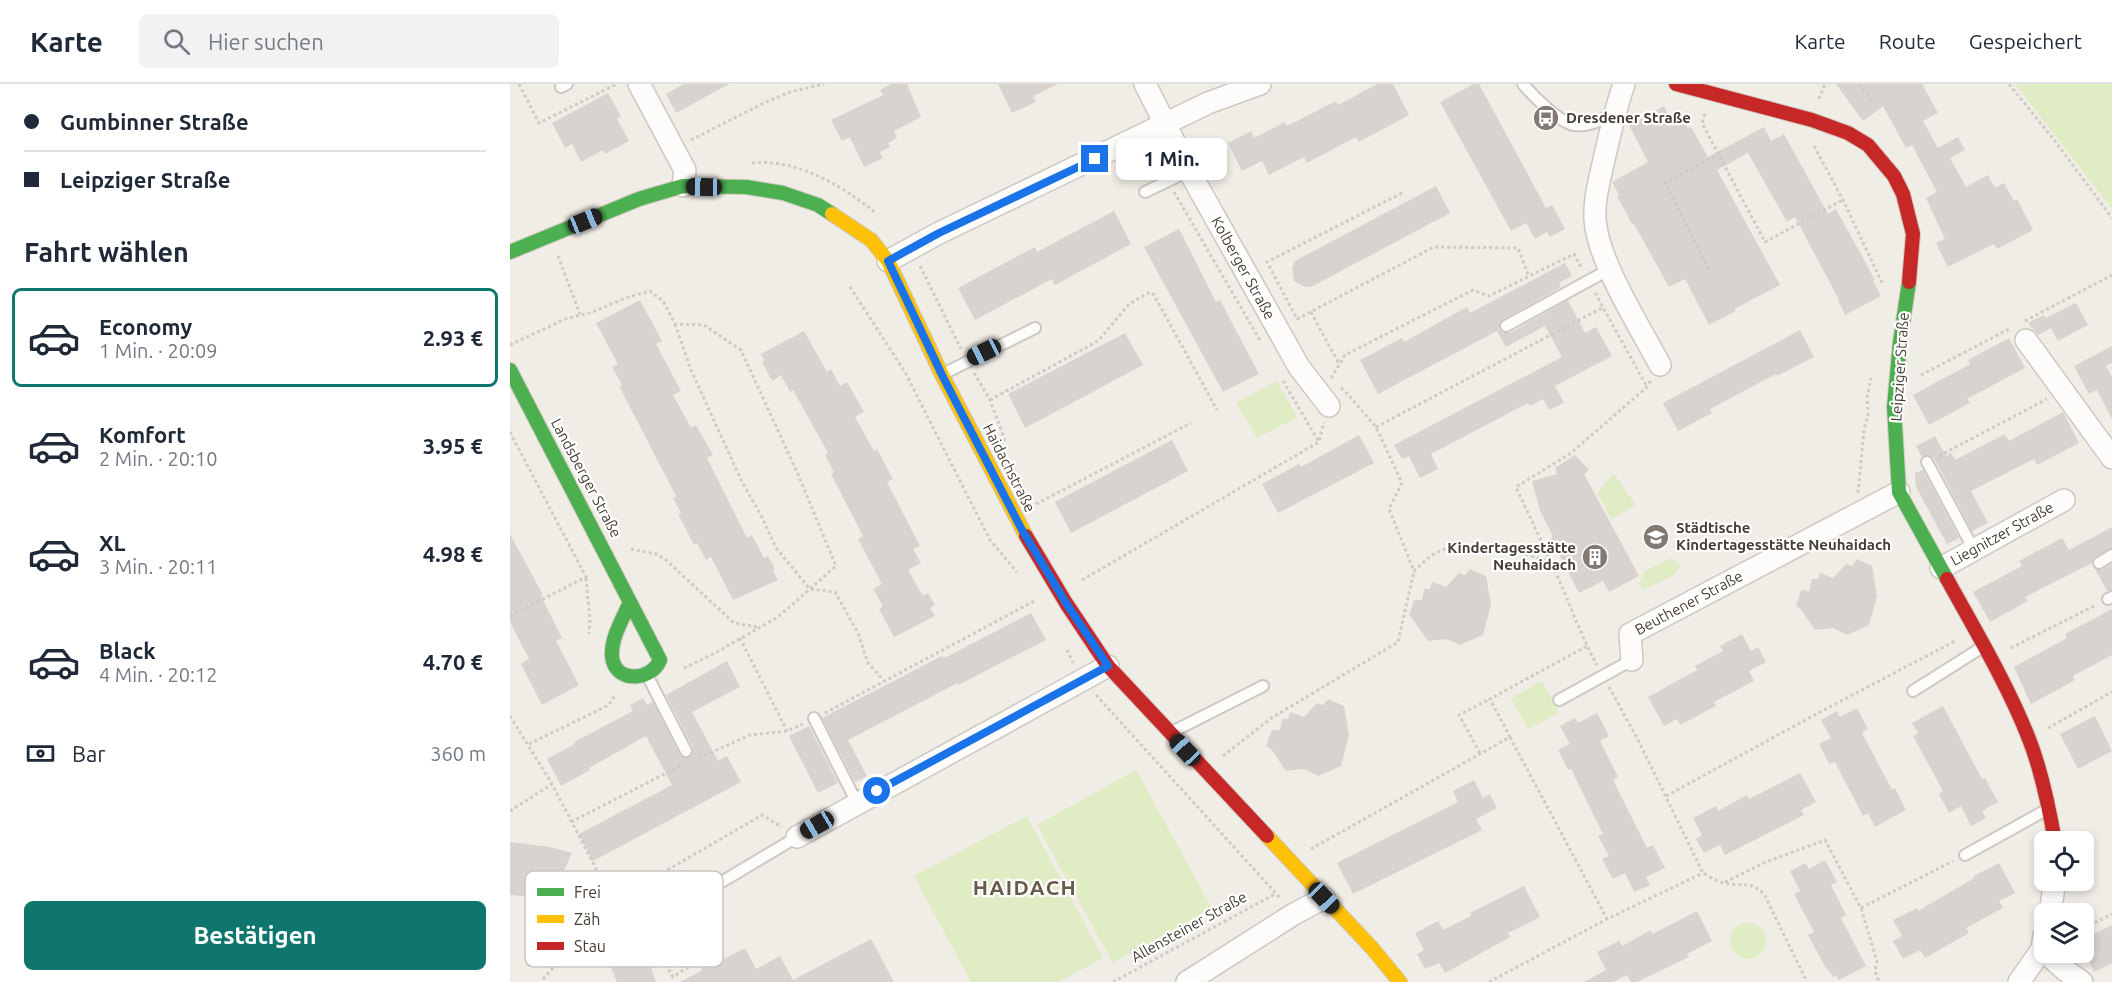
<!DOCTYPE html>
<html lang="de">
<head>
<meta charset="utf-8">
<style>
	body { margin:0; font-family:Ubuntu,sans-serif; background:#f2f2f3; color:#1f2937; height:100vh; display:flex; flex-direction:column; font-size:22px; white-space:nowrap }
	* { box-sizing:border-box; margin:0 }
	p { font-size:20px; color:#747a83 }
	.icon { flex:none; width:33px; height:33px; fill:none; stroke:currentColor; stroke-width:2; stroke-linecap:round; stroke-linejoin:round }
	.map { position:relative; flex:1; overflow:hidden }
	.details { display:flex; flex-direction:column; background:#fff; width:510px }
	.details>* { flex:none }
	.top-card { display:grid; align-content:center; height:132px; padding:0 24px; background:#fff }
	.buttons { position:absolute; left:1524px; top:747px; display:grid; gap:12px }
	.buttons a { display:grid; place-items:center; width:60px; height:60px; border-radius:9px; background:#fff; box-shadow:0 3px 9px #0003; font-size:30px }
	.end { position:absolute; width:27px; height:27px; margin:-14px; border:8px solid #1a73e8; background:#fff; box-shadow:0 0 0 3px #fff }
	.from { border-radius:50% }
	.bubble { position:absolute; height:42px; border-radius:9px; background:#fff; box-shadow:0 3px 9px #0003; font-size:20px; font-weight:600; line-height:42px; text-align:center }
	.car { position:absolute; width:18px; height:36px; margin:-18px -9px; border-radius:8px; box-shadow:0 0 4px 2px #0007; background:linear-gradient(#222 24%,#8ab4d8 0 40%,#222 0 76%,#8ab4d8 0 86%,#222 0) }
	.top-card b { display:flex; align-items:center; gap:21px; height:57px; font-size:22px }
	.top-card b+b { border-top:2px solid #e0e1e3 }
	.top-card i { width:15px; height:15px; background:#1f2937 }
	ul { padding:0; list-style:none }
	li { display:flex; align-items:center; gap:18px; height:99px; margin:0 12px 9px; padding:0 12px; border:3px solid transparent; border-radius:9px }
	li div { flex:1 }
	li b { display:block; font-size:22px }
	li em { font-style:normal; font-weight:600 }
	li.selected { border-color:#0f766e }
	li>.icon { width:54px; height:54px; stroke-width:1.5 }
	h2 { padding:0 24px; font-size:27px; line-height:72px }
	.pay { display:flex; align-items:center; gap:15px; height:66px; padding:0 24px; font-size:22px }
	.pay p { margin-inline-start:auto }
	.action { display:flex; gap:12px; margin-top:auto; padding:12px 24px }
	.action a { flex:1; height:69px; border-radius:9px; background:#0f766e; color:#fff; font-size:24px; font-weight:600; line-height:69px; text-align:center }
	header { display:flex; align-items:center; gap:36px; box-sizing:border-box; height:84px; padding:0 30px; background:#fff; border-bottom:2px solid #e0e1e3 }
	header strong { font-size:28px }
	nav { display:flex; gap:33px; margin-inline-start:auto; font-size:21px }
	.search { width:420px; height:54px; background:#f2f2f3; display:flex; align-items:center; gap:15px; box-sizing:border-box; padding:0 21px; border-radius:9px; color:#747a83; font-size:22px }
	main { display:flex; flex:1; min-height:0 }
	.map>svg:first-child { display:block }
	.green { fill:#e0ecc4 }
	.building { fill:#d8d3ce }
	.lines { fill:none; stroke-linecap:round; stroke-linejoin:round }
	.lane-casing { stroke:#ccc8c2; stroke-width:14 }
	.street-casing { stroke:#ccc8c2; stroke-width:24 }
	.fast-casing { stroke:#d1cabe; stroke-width:16 }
	.slow-casing { stroke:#d1cabe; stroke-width:16 }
	.jam-casing { stroke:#d1cabe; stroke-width:16 }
	.path { stroke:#cecac6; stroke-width:3; stroke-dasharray:3 3; stroke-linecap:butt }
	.lane { stroke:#fdfcfb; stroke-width:10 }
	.street { stroke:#fdfcfb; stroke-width:21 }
	.fast { stroke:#4caf50; stroke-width:14 }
	.slow { stroke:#ffc107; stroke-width:14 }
	.jam { stroke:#c62828; stroke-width:14 }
	.route { stroke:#1a73e8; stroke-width:8 }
	.labels { text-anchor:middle; stroke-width:4.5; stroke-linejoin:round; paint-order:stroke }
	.poi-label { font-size:15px; font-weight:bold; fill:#463d33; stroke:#fff; text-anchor:start }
	.street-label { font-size:15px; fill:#463d33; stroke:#fff }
	.district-label { font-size:21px; font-weight:bold; letter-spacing:1.5px; fill:#695a49; stroke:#fff }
	.key { fill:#fff; stroke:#c8c5c2; stroke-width:1.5 }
	.key-label { font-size:16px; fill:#463d33 }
</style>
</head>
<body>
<header>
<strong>Karte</strong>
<div class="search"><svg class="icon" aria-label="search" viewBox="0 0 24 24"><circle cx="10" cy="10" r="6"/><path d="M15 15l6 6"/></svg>Hier suchen</div>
<nav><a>Karte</a><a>Route</a><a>Gespeichert</a></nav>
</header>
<main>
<section class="details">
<div class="top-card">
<b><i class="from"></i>Gumbinner Straße</b>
<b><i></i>Leipziger Straße</b>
</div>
<h2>Fahrt wählen</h2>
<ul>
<li class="selected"><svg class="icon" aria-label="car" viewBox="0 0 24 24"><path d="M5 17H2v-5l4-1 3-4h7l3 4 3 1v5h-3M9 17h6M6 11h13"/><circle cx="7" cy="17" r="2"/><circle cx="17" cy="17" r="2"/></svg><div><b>Economy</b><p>1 Min. · 20:09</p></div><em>2.93 €</em></li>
<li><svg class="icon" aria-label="car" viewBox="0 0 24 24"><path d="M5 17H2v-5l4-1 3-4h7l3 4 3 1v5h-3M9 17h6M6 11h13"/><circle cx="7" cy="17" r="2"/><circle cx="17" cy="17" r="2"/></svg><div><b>Komfort</b><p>2 Min. · 20:10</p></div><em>3.95 €</em></li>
<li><svg class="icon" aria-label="car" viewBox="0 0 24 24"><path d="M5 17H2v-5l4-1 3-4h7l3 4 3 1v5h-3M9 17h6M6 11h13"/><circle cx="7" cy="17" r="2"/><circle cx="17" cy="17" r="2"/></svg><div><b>XL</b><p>3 Min. · 20:11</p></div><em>4.98 €</em></li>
<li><svg class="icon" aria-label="car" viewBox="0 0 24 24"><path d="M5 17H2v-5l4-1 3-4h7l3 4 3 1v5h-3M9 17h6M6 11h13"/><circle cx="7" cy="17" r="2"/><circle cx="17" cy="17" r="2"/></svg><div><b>Black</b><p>4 Min. · 20:12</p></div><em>4.70 €</em></li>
</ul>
<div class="pay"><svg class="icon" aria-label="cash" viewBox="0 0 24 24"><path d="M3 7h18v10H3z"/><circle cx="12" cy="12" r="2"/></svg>Bar<p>360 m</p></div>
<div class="action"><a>Bestätigen</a></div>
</section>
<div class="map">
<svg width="1602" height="898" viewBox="0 0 1602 898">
	<rect width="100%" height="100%" fill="#f0ece6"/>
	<g class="green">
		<path d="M1505 0H1602V125Z"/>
		<path d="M767 297 787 333 747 354 726 319Z"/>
		<path d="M1104 390 1126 421 1101 435 1087 409Z"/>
		<path d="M1160 474 1171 481 1162 492 1135 505 1128 501 1135 487Z"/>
		<path d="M1032 597 1049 629 1018 645 1001 614Z"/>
		<path d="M626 686 702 824 603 879 527 741Z"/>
		<path d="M517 732 593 874 548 898H461L404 792Z"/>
		<circle cx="1238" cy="857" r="18"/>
	</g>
	<g class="building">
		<path d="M174 0H219L166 29 156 10Z"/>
		<path d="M381 0H397L411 33 384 47 387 54 378 59 380 63 370 68 373 74 354 83 340 53 332 57 321 36 373 11 370 6Z"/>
		<path d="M488 0H548L523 12 526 18 502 29Z"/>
		<path d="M867 0H883L899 31 849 58 846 53 797 79 794 73 759 91 752 77 732 87 718 59 741 47 744 54 775 38 777 42 826 17 828 21Z"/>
		<path d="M964 0H969L1036 124 1042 121 1055 145 1040 153 1037 148 1025 155 1016 139 1001 147 930 18Z"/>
		<path d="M1326 0H1412L1428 29 1413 37 1428 64 1448 53 1455 66 1440 74 1456 103 1478 91 1485 104 1494 99 1504 117 1507 115 1523 146 1487 165 1484 160 1438 183 1426 159 1435 155 1416 114 1427 108 1402 61 1396 64 1373 22 1353 37Z"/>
		<path d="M98 9 111 32 107 35 119 57 95 70 93 66 71 78 62 60 55 64 42 39Z"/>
		<path d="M1154 22 1161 36 1171 31 1178 44 1181 43 1198 73 1254 43 1261 57 1274 50 1318 130 1326 125 1365 196 1363 197 1371 212 1335 231 1328 216H1329L1285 133 1277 138 1238 69 1207 86 1270 201 1224 225 1226 227 1199 241 1175 195 1159 203 1124 140H1122L1107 112 1109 111 1102 98 1138 78 1119 41Z"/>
		<path d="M926 102 940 129 801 203 793 202 784 197 782 184 785 177Z"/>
		<path d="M604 127 621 160 545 201 542 195 465 236 448 204 525 163 527 168Z"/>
		<path d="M669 145 706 218 710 216 749 290 713 308 634 163Z"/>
		<path d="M1055 179 1062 192 1049 199 1051 203 992 236 989 241V245L993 249H1000L1058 216 1075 249 1086 243 1102 272 1045 302 1054 319 1039 326 1033 315 1020 322 1018 319 921 370 928 385 910 394 899 372 892 375 884 361 1052 273 1035 242 996 263 987 247 868 310 850 276 892 254 894 258 957 223 960 229Z"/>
		<path d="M130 216 152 257 146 260 171 307 163 311 181 344 186 341 203 371 197 374 237 454 242 451 254 474 258 472 265 485 263 487 268 496 223 516 201 473 196 476 187 459 184 461 168 430 171 429 163 414 166 412 109 302 112 301 102 283 108 280 86 239Z"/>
		<path d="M1566 219 1578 241 1548 257 1541 244 1528 251 1518 239 1534 231 1536 234Z"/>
		<path d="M1290 246 1304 273 1267 292 1266 290 1200 325 1202 329 1168 347 1153 319Z"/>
		<path d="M294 247 317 288 321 285 330 302 337 298 354 328 345 333 364 367 367 365 383 395 377 398 410 462 403 465 411 479 398 486 413 512 418 509 425 521 420 524 425 532 384 553 369 525 373 522 363 505 372 500 348 455 353 452 321 390 324 388 315 371 318 369 283 306 280 308 271 291 262 297 252 278 254 276 251 270Z"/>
		<path d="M615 249 633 281 515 344 498 310Z"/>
		<path d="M1499 254 1515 284 1457 315 1460 319 1419 341 1403 311 1460 280 1458 276Z"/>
		<path d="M1602 262V279L1596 282 1602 293V335L1587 306 1579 310 1564 282Z"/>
		<path d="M1553 328 1569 359 1527 381 1524 375 1461 407 1478 439 1462 447 1424 374 1418 371 1412 373 1406 362 1425 352 1436 372 1441 369 1445 376 1495 350 1499 357Z"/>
		<path d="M849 351 864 379 768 429 752 400 789 380 791 383Z"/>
		<path d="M662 356 678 387 561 449 545 418Z"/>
		<path d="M1065 371 1079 386 1074 390 1129 492 1099 508 1093 497 1069 509 1041 454 1043 452 1030 427 1022 397 1047 390 1045 384Z"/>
		<path d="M1413 386 1449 454 1437 460 1406 403 1405 389Z"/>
		<path d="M1602 443V464L1585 473 1582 479 1515 513 1518 517 1480 538 1463 508 1512 482 1509 477 1552 454 1559 466Z"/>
		<path d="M0 450 33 511 31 512 52 554 46 557 69 601 32 621 11 580 19 575 0 538Z"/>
		<path d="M1347 475 1362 482 1367 512 1359 541 1337 551 1323 544 1305 546 1290 524 1286 522 1291 506 1299 507 1302 495H1308L1310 489 1323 494 1336 480 1342 482Z"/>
		<path d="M1602 480V506L1597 507 1585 485 1592 486Z"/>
		<path d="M960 485 976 492 981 521 973 551 950 561 936 555 918 557 902 534 899 532 904 516H912L914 505H920L922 498 936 503 949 489 955 491Z"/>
		<path d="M1602 525V571L1563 592 1565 596 1521 620 1504 583 1557 554 1555 550Z"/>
		<path d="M521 529 536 556 448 601 447 599 438 604 338 656 357 692 345 698 312 634 432 572 434 574Z"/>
		<path d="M1232 550 1241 567 1248 563 1256 578 1239 587 1244 597 1204 618 1206 622 1170 641 1167 635 1154 642 1138 613 1187 586 1185 582 1213 567 1210 562Z"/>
		<path d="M217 577 230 603 182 628 208 677 217 672 231 698 83 777 69 750 162 701 136 652 79 684 80 686 51 702 37 675 65 660 64 658 123 627 120 621 133 614 137 621 143 618 170 671 175 674 180 673 183 668V664L156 611Z"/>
		<path d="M818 615 834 622 839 651 831 682 808 692 794 685 776 687 761 665 756 662 762 646H770L772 635H778L780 628 794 633 807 619 813 621Z"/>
		<path d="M1433 622 1472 695 1475 694 1488 718 1472 727 1476 734 1461 742 1451 722 1439 729 1429 710 1433 707 1403 652 1408 649 1402 639Z"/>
		<path d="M1347 624 1358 645 1352 649 1382 706 1385 704 1396 726 1365 743 1358 729 1353 732 1325 678 1319 680 1309 660 1321 654 1311 636 1327 627 1330 633Z"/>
		<path d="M1087 629 1099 652 1090 657 1108 693 1103 696 1137 764 1143 761 1155 784 1136 793 1140 801 1124 808 1115 789 1103 795 1092 775 1099 772 1088 752 1093 750 1061 685 1058 686 1048 666 1060 660 1050 642 1065 634 1068 639Z"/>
		<path d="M1585 632 1602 667 1568 685 1550 650Z"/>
		<path d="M299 642 328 699 308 709 279 652Z"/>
		<path d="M1290 689 1306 718 1291 726 1294 731 1215 771 1210 761 1194 769 1186 755 1192 751 1183 734 1206 722 1208 727 1237 711 1239 715Z"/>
		<path d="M964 696 973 714 980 710 987 724 966 735 972 746 843 810 827 779 948 718 943 707Z"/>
		<path d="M0 758 40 763 62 769 53 789 78 811 63 825 59 821 46 841V816L0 811Z"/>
		<path d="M1315 776 1327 798 1321 801 1336 831 1331 834 1356 882 1329 896 1326 891 1323 893 1318 885 1317 886 1298 851 1304 848 1284 810 1290 807 1280 787 1295 779 1299 785Z"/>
		<path d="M1489 779 1505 809 1489 817 1493 824 1456 844 1459 849 1415 874 1410 866 1393 875 1383 857 1392 852 1383 836 1407 824 1408 827 1464 794V792Z"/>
		<path d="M1014 802 1030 833 998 849 1000 853 935 889 929 879 915 885 907 870 914 866 905 849 928 837 933 846 961 832 960 829Z"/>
		<path d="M1187 827 1202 857 1177 870 1179 873 1127 898H1121L1117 891 1103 898H1074L1096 886 1087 868 1109 857 1112 862 1141 846 1142 850Z"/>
		<path d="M112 841 133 860 146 898H107L90 859Z"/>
		<path d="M1602 841V879L1584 888 1574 867V855Z"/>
		<path d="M361 855 384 898H170L235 864 246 885 270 872 283 896Z"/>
	</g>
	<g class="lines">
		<g class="lane-casing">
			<g id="lane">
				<path d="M1013 0C1023 12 1049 38 1064 41 1078 43 1093 36 1104 29"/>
				<path d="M51 3 57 0"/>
				<path d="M635 108 679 87"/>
				<path d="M996 242 1100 185"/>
				<path d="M435 289 525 244"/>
				<path d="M1417 378 1464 466"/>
				<path d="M1589 479 1602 471"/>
				<path d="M1598 515 1602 513"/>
				<path d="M138 593 176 667"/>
				<path d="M1403 607 1471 564"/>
				<path d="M1049 616 1122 576"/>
				<path d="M304 634 347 719"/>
				<path d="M662 648 753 602"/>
				<path d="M1455 771 1536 726"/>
				<path d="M136 843 287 753"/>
			</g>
		</g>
		<g class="street-casing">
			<g id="street">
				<path d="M129 0 175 86 173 102"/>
				<path d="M635 0 679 87 789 283 819 322"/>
				<path d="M1114 0C1105 26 1099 53 1093 80 1089 98 1084 116 1085 135 1087 176 1130 243 1150 281"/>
				<path d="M378 177 429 149 698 19 750 0"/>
				<path d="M1516 256 1602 374"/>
				<path d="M1431 484 1554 416"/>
				<path d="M1122 576 1120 550 1389 408"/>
				<path d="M287 753 598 582"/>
				<path d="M1540 830 1545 796"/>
				<path d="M1535 868 1555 886 1572 898"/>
				<path d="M677 898 784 830 814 814"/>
				<path d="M1509 898 1532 865 1534 852"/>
			</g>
		</g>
		<g class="fast-casing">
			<g id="fast">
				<path d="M0 168 129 115 173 102 236 103 273 109 308 121 322 130"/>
				<path d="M1399 198 1390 258 1384 323 1389 408 1437 495"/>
				<path d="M0 286 150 576C141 598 104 599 102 572 101 553 113 535 120 518"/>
			</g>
		</g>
		<g class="slow-casing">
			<g id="slow">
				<path d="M322 130 361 156 378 177 432 291 516 452"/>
				<path d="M757 752 862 864 890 898"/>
			</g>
		</g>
		<g class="jam-casing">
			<g id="jam">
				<path d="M1166 0 1302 36 1338 49 1358 61 1384 92 1393 110 1403 150 1399 198"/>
				<path d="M516 452 556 519 598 582 757 752"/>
				<path d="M1437 495C1465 546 1498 601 1519 655 1532 688 1539 723 1545 758"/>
			</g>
		</g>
		<g class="path">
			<path d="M9 0 29 39 107 0"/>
			<path d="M1349 0 1365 19"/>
			<path d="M1499 0 1545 57 1602 134"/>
			<path d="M1309 15 1315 0"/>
			<path d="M1195 30 1192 39 1255 158 1333 116"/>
			<path d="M181 56 254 19 280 8 314 0"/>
			<path d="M1304 62 1333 116 1373 201"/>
			<path d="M635 69 650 88"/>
			<path d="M242 79C287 74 332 102 366 129"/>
			<path d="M664 108 751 258"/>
			<path d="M892 109 757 178 787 235 924 163 1008 164 1019 193"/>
			<path d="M48 172 70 230"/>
			<path d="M410 182 451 265"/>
			<path d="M1199 185 1155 99 1208 70"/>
			<path d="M340 203 395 288 480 456 507 488"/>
			<path d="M1085 209 1137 303"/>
			<path d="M801 228 829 280"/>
			<path d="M1515 237 1602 191"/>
			<path d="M165 240 181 286 232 398 251 431 266 464 300 505 325 508 348 549 358 579 374 597"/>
			<path d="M0 261 55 235 83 228 115 214 140 207 153 217 165 240 194 241 231 266 287 388 326 482 268 533 205 569 172 585"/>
			<path d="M464 289 480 316 496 359"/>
			<path d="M1411 291 1501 244"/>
			<path d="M821 294 835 271 963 206 979 212 1064 170 1072 185"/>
			<path d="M773 297 809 358"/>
			<path d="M831 304 835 307 866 343 892 399 879 425 904 487C911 481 918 473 926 469 955 451 1011 468 1041 478 1057 512 1069 548 1087 581"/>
			<path d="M480 316 588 257 619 220 640 208 644 211 707 326"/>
			<path d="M866 343 1092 224"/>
			<path d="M0 348 76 493 0 532"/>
			<path d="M1429 372 1537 315"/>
			<path d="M1348 409 1354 346 1358 331 1357 314 1361 294"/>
			<path d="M526 420 681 339"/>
			<path d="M121 465 146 470 156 476 224 539 249 543"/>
			<path d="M1041 478 1006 403 1061 369 1137 303 1141 296"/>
			<path d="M76 494 80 536 79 550"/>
			<path d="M572 496 809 358 814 338"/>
			<path d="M230 554 277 647"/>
			<path d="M1501 564 1586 521"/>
			<path d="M557 566 563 579"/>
			<path d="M1099 603 1127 654 1193 789C1199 792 1207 798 1214 799 1232 803 1239 796 1254 810L1297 898"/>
			<path d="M586 611 771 815"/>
			<path d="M315 629 526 516"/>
			<path d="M0 632 42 700 103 817"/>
			<path d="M1538 644 1602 608"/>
			<path d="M1000 653 1097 835"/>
			<path d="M19 660 99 621 105 611"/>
			<path d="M970 669 949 631 980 615"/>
			<path d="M713 672 760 635 888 558 904 487"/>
			<path d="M189 674 240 651 277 647 293 640"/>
			<path d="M1156 712 1312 627 1445 557"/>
			<path d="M0 727 42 700"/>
			<path d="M61 738 172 681"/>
			<path d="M801 765 1000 653 980 615 1077 562"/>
			<path d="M1215 798 1256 778 1315 756 1351 824 1367 877 1365 887 1369 898"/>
			<path d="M116 810 252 731 272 743"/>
			<path d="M1351 824 1443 777"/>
			<path d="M1574 844 1602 830"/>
			<path d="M141 854 163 893 189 876 196 889"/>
			<path d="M33 895 103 817 116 810 129 832"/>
			<path d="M603 898 765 810"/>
			<path d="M979 898 1097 835 1193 789"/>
		</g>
		<use href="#lane" class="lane"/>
		<use href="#street" class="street"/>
		<use href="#fast" class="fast"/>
		<use href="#slow" class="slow"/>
		<use href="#jam" class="jam"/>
	</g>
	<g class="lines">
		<path class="route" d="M367 707 598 582 556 519 512 446 432 291 378 177 429 149 585 75"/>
	</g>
	<defs>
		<g id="bus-disc" transform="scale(1.35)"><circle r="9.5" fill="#827a72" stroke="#fff"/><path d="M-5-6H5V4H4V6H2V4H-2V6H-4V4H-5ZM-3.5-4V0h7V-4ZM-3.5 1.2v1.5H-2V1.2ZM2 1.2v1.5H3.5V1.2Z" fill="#fff"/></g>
		<g id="school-disc" transform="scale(1.35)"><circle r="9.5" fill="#827a72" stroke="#fff"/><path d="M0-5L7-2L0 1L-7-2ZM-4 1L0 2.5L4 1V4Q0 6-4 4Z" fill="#fff"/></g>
		<g id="building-disc" transform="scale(1.35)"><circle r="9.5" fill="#827a72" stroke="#fff"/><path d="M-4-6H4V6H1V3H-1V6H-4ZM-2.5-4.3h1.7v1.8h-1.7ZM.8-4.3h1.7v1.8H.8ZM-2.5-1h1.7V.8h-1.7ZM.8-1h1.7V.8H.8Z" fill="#fff"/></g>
	</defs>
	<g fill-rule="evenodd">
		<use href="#bus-disc" x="1036" y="34"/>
		<use href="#school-disc" x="1146" y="453"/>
		<use href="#building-disc" x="1085" y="473"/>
	</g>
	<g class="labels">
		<g class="poi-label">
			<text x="1056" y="39">Dresdener Straße</text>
			<text x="1166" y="449">Städtische<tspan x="1166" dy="17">Kindertagesstätte Neuhaidach</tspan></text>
			<text x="1066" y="469" text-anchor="end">Kindertagesstätte<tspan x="1066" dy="17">Neuhaidach</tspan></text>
		</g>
		<g class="street-label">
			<text transform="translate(733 184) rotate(61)" y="5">Kolberger Straße</text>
			<text transform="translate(1390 283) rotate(-86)" y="5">Leipziger Straße</text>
			<text transform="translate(499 384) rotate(63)" y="5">Haidachstraße</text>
			<text transform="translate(76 394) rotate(62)" y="5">Landsberger Straße</text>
			<text transform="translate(1492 450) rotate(-29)" y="5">Liegnitzer Straße</text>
			<text transform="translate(1179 519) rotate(-28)" y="5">Beuthener Straße</text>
			<text transform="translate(679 843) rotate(-29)" y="5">Allensteiner Straße</text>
		</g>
		<g class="district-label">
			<text x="515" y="811">HAIDACH</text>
		</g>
	</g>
	<rect x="15" y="787" width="198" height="96" rx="9" class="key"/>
	<rect x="27" y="804" width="27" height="8" fill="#4caf50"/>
	<rect x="27" y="831" width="27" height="8" fill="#ffc107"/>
	<rect x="27" y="858" width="27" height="8" fill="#c62828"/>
	<g class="key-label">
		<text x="64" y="814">Frei</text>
		<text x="64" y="841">Zäh</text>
		<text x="64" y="868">Stau</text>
	</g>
</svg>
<div class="buttons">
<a><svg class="icon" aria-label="locate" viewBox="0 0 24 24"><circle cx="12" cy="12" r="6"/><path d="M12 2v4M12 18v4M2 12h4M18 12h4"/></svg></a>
<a><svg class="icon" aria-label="layers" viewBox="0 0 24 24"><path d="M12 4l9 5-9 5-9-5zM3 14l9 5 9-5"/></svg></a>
</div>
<i class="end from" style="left:367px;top:707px"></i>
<i class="end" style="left:585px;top:75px"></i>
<div class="bubble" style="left:606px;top:54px;width:111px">1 Min.</div>
<i class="car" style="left:194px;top:103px;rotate:271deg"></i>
<i class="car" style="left:75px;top:137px;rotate:68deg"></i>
<i class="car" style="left:474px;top:268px;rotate:244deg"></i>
<i class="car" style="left:675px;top:666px;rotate:317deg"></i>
<i class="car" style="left:307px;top:741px;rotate:240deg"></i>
<i class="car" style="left:814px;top:814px;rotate:136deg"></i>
</div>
</main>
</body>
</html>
